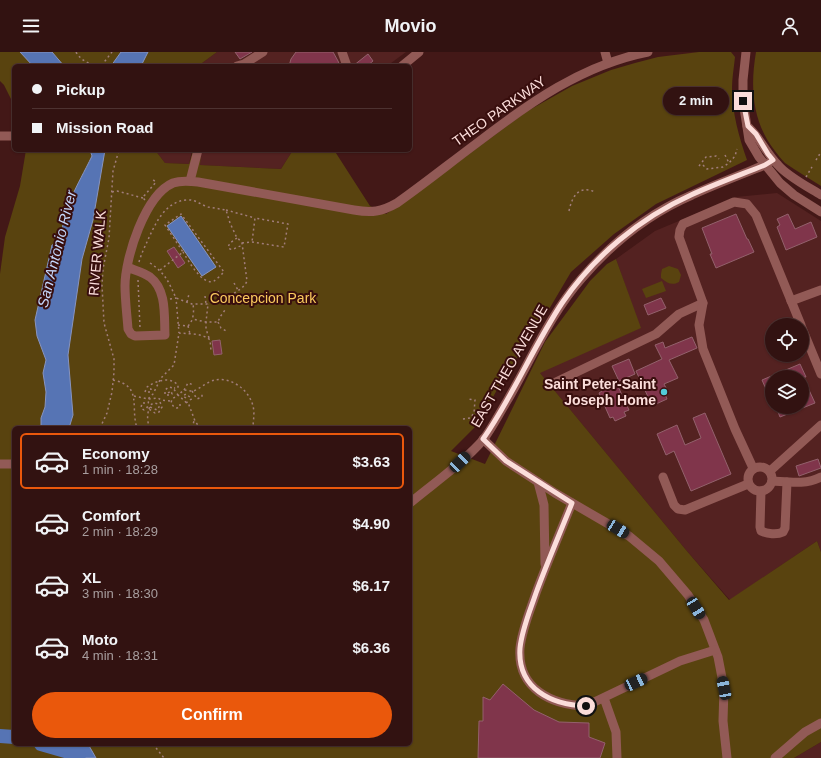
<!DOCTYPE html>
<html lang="en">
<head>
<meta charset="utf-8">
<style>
	body { margin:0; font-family:Helvetica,sans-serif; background:#3a1b1a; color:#f1f3f6; height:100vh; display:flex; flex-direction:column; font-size:15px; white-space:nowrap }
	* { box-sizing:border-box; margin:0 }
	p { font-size:13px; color:#a89e9f }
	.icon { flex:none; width:22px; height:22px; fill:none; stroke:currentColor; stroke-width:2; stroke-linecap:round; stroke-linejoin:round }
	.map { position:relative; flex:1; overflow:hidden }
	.side { position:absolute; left:12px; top:374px; width:400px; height:320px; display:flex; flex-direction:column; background:#321211; border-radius:6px; box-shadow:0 1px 3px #0004,0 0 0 1px #4d3231 }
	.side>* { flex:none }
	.guide { position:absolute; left:12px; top:12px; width:400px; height:88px; border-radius:6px; box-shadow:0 1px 3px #0004,0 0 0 1px #4d3231; display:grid; align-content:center; height:88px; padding:0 20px; background:#321211 }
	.buttons { position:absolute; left:765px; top:266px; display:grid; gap:8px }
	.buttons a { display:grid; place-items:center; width:44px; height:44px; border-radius:50%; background:#321211; box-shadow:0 1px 3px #0004,0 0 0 1px #4d3231; font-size:20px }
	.end { position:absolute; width:18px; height:18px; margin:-9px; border:5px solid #fbddda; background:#111; box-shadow:0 0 0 2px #111 }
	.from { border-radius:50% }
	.bubble { position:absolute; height:28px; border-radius:14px; background:#321211; box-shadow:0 1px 3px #0004,0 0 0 1px #4d3231; font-size:13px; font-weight:700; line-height:28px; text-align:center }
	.car { position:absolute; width:12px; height:24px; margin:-12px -6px; border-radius:5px; box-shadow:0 0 3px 1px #0007; background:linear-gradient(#222 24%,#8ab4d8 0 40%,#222 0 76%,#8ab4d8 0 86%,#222 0) }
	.guide b { display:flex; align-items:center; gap:14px; height:38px; font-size:15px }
	.guide b+b { border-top:1px solid #4d3231 }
	.guide i { width:10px; height:10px; background:#f1f3f6 }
	ul { padding:7px 0 0; list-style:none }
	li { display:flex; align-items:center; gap:12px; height:56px; margin:0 8px 6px; padding:0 12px; border:2px solid transparent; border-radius:6px }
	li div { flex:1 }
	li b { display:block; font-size:15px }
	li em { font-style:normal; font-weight:700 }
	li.active { border-color:#ea580c }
	li>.icon { width:36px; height:36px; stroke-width:1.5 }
	.primary-button { display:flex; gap:8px; margin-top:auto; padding:8px 20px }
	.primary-button a { flex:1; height:46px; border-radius:24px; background:#ea580c; color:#fff; font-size:16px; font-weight:700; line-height:46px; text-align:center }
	header { display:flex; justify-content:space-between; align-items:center; height:52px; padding:0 20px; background:#321211; font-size:18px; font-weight:700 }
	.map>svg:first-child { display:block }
	.built { fill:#542221; fill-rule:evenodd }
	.green { fill:#59430f; fill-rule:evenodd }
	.water { fill:#5674b4; stroke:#8894bf }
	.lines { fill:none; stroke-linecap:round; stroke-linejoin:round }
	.river { stroke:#5674b4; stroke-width:14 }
	.building { fill:#80354b; stroke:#93616c }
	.path { stroke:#a17d7b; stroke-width:1.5; stroke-dasharray:2 3; stroke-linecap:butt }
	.minor { stroke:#925a56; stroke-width:9 }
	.route { stroke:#fbddda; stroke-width:5 }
	.poi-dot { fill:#52cbd8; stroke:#380e0d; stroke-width:1.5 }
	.labels { text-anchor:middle; stroke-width:4; stroke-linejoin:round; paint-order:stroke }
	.street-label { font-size:14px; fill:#fbddda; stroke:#380e0d }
	.park-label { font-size:14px; fill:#fbca5e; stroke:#380e0d }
	.poi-label { font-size:14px; font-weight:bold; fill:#fbddda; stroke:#380e0d; text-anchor:end }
	.water-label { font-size:15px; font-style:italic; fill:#c5d7fc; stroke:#380e0d }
</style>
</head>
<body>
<header><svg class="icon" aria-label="menu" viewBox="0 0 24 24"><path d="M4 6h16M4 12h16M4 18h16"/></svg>Movio<svg class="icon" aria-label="person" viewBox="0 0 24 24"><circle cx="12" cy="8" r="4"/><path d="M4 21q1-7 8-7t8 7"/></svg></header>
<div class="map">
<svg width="821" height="706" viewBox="0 0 821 706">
	<rect width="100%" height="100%" fill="#431817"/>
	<g class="built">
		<path d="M217 0H406L387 14H198Z"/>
		<path d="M155 98H293L281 117 199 113 192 99 189 112 165 111Z"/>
		<path d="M777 141 821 169V500L817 489 730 548 686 498 539 320 640 276 616 207 655 179 736 145ZM772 273H802V303H772ZM772 325H802V355H772Z"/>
		<path d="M821 690V706H794Z"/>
	</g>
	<g class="green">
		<path d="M0 0H217L198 14H14V53L4 33 0 29Z"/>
		<path d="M699 0H731L735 5C734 15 732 26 732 36 732 60 739 85 747 108L656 152 614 182 571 220 545 264 499 334 479 371 451 399 485 412 545 290 590 229 607 212 616 207 641 276 540 321 686 498 729 548 817 489 821 500V690L794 706H0V222L5 185 20 134 26 98H155L165 111 189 112 193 99 201 101 200 113 281 117 293 98H334L370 154 386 162 403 151 526 60 572 34 611 18 635 11 658 5ZM14 376H410V692H14Z"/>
		<path d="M756 0H821V134C809 126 796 119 785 111 781 107 778 103 775 99 752 70 750 35 756 0Z"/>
		<path d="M669 214 678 217 681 223 679 230C672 234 667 231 661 226V222L662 217Z"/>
		<path d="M662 229 666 239 646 246 642 237Z"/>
	</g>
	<g class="water">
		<path d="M20 0H52L64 14H33Z"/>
		<path d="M121 0H148L141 14H111Z"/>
		<path d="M90 98H105L93 168 82 207 68 303 73 363 69 376H41V366L45 355 46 340 43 321 46 308 37 284 35 268 52 193 61 191C62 156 77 135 92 104Z"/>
		<path d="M181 164 216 215 202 224 167 174Z"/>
		<path d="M60 692H88L96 706H65Z"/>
	</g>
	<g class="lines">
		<g class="river">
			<path d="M0 684 14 685"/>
			<path d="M41 692 79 703"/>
		</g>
	</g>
	<g class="building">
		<path d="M235 0H252L240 7Z"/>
		<path d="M296 0H333L338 9 340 14H289L291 7Z"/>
		<path d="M368 2 373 9 367 14H353Z"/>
		<path d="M736 162 747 187H748L754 200 716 216 710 202H712L702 176Z"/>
		<path d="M788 162 795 177 811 170 817 185 786 198 777 175 780 173 777 167Z"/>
		<path d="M174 195 185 211 178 216 167 199Z"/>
		<path d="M661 246 666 256 648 263 644 253Z"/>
		<path d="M692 285 697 296 669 308 678 326 664 332 668 340 665 342 667 347 656 352 654 347 650 349 636 319 662 307 655 293 663 290 665 296Z"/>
		<path d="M220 288 222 302 214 303 212 289Z"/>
		<path d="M629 307 635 322 619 329 612 314Z"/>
		<path d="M800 312 806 325H803L815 351 780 365 776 355H802V325H772V351L762 328Z"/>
		<path d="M615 328 629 358 624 360 626 364 615 369 613 365 610 366 599 341 602 339 600 335Z"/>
		<path d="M705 361 731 422 691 439 674 399 666 403 657 382 677 373 685 393 701 386 693 366Z"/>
		<path d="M818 407 821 416 799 424 796 414Z"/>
		<path d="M503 632 534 658 559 670 589 671V685L605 691 600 706H478L479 669H483V645L490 648Z"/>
	</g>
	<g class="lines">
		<g class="path">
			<path d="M76 0C82 10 91 13 102 14"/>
			<path d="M103 14 105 9 112 0"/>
			<path d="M725 103 729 111 735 104 737 97"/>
			<path d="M816 108 821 100"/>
			<path d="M703 113 707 117 723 115 729 111"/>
			<path d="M699 114 706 105 716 104 719 107"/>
			<path d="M806 125 812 115"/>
			<path d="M112 140 117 139 143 146"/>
			<path d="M145 148 143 146 144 144 156 130 152 127"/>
			<path d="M226 158 255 166"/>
			<path d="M569 159C572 144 579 133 595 140"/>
			<path d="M237 186 230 191 228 195 230 197C235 198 237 194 242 194"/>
			<path d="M242 191 252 190 284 195 288 172 255 166 252 190"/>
			<path d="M139 210C141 203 144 196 147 190 155 172 165 149 187 148 195 147 201 153 208 155 214 156 220 157 226 158L230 171 236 184 242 191 247 229C243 240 219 248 208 252"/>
			<path d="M150 211C166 222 168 229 176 246L192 252H208L206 270 192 267"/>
			<path d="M160 218 183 200 165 173 181 162 224 220C221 223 217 227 214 229 202 234 188 208 183 200"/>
			<path d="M138 228 140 276"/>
			<path d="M234 231 238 238"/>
			<path d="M218 239 221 247"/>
			<path d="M205 244 206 252"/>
			<path d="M170 247 176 246 179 281"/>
			<path d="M187 250 189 242"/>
			<path d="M218 270 221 276 226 279"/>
			<path d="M178 273 188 274C194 268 194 259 193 252"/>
			<path d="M188 274 190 282"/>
			<path d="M209 286 206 277V270H218L220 265 225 258"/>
			<path d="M113 328C143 334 130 355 137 376"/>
			<path d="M150 337H151V340H145L147 335C156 329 169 324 178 333V336H174"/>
			<path d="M184 338 188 331 191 332V334"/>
			<path d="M192 339 197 347 202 345V342L200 341"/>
			<path d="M168 341 171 339 172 342 170 343H165V338L169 335 173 336 178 343 184 338C187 338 190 339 193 339 198 338 208 329 215 328 232 325 249 338 253 354 255 362 253 369 253 376"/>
			<path d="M134 344 148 347 158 346 161 348 171 349"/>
			<path d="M186 346 183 344 186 342 191 346V348"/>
			<path d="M145 351H142L141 356 144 358C148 357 149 351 148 347L153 342 161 326 174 313 179 281C189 282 202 281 210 288L211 299"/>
			<path d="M186 351 194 345"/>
			<path d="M180 352V355L177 356 174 355 171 351 172 347 178 343 189 353 195 369 200 376"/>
			<path d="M149 357 150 353 154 351 158 352 159 355 157 358 150 355"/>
			<path d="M463 367 470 366 474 361 475 348 468 347"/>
			<path d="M100 376 107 361 112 340 114 320V307L104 271 102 233 103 217 109 186 113 119 119 98"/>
			<path d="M150 376C147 370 147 363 149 357L155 361 159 360 162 355 160 350"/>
			<path d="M192 376 194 369"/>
			<path d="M153 692 164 706"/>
		</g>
		<g class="minor">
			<path d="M342 0 347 14"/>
			<path d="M605 0 608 11"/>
			<path d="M746 0 743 28V49L749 88 759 105 780 131 794 143 821 160"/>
			<path d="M237 14 244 12 263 0"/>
			<path d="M402 14 419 0"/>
			<path d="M747 74C760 85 766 101 778 113 787 124 808 135 821 143"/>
			<path d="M0 84H14"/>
			<path d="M190 129 198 98"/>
			<path d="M127 215C134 218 143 220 150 225 167 238 164 264 165 283L135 284 131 282 128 277C127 263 125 248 125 234 125 206 145 143 173 131 181 128 190 129 198 130L354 158C372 161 381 160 397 151 424 132 450 111 477 91 529 51 582 13 648 0"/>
			<path d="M791 249 821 238"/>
			<path d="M802 276 821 322"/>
			<path d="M556 330 656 282 679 262 703 251"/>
			<path d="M483 387 506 409 555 441 629 484 659 509 688 543 704 568 718 605 724 636 723 669 727 706"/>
			<path d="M0 412H14"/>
			<circle cx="760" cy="427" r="12"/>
			<path d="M753 416 735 377 703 297 699 273 703 251 679 185 680 178 683 172 734 150 747 152 756 163 801 273"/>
			<path d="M770 419 821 373"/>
			<path d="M663 425 674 453 678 457 685 458 748 432"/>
			<path d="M772 429C789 430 806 433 821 425"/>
			<path d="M538 430 544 453 545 512"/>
			<path d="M761 439 760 475 761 479C767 482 777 483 783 480L785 476 787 430"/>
			<path d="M410 451C434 431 462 412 483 388 492 376 499 362 507 349 531 308 550 262 582 226 612 191 650 161 692 143 716 132 740 123 765 113L773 108"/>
			<path d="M572 451C560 481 547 511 536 541 530 559 522 577 520 596 517 637 552 653 586 654L680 609 715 598"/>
			<path d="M604 646 616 680 617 706"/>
			<path d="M775 706 805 680 821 671"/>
		</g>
	</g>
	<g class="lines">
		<path class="route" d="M586 654C552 653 517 637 520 596 522 577 530 559 536 541 547 511 560 481 572 451L506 409 483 387C513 344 533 295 562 251 594 204 640 166 691 143 715 132 740 123 765 113L773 108 768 102 756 82 748 74 743 49"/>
	</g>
	<circle class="poi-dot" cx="664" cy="340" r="4"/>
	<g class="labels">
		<g class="street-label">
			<text transform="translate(499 59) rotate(-35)" y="5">THEO PARKWAY</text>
			<text transform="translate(97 201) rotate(-85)" y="5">RIVER WALK</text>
			<text transform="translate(509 314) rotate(-60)" y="5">EAST THEO AVENUE</text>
		</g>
		<g class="park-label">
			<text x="263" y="251">Concepcion Park</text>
		</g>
		<g class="poi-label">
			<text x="656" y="337">Saint Peter-Saint<tspan x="656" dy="16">Joseph Home</tspan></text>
		</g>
		<g class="water-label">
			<text transform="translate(57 197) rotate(-76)" y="5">San Antonio River</text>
		</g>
	</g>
</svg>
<div class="buttons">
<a><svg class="icon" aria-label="locate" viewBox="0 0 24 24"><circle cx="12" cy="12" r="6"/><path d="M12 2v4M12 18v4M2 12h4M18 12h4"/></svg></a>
<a><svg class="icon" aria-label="layers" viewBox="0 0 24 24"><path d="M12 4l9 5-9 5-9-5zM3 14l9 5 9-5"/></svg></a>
</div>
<i class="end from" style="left:586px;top:654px"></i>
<i class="end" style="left:743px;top:49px"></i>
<div class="bubble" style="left:663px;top:35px;width:66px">2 min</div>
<i class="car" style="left:460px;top:410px;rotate:46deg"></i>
<i class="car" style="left:618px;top:477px;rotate:121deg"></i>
<i class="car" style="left:696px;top:556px;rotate:148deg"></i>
<i class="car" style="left:636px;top:630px;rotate:65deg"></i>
<i class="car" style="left:724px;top:636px;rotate:349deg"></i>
<div class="guide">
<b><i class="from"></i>Pickup</b>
<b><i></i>Mission Road</b>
</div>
<section class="side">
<ul>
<li class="active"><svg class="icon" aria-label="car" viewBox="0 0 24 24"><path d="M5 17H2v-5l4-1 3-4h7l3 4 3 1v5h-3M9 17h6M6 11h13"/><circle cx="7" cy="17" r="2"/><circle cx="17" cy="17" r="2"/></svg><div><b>Economy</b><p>1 min · 18:28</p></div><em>$3.63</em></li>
<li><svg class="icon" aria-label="car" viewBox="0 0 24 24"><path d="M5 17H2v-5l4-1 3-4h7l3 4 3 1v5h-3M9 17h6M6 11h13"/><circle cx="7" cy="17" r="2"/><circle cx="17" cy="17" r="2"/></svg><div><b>Comfort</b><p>2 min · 18:29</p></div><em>$4.90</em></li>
<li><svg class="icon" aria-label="car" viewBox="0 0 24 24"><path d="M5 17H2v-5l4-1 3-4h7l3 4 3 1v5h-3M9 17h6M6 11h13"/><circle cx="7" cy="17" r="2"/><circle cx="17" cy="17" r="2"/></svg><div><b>XL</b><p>3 min · 18:30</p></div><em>$6.17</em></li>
<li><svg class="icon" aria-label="car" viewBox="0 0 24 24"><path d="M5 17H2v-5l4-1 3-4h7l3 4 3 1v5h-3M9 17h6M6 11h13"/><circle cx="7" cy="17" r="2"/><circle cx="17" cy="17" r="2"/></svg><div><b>Moto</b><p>4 min · 18:31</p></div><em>$6.36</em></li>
</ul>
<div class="primary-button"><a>Confirm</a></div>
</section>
</div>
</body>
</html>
